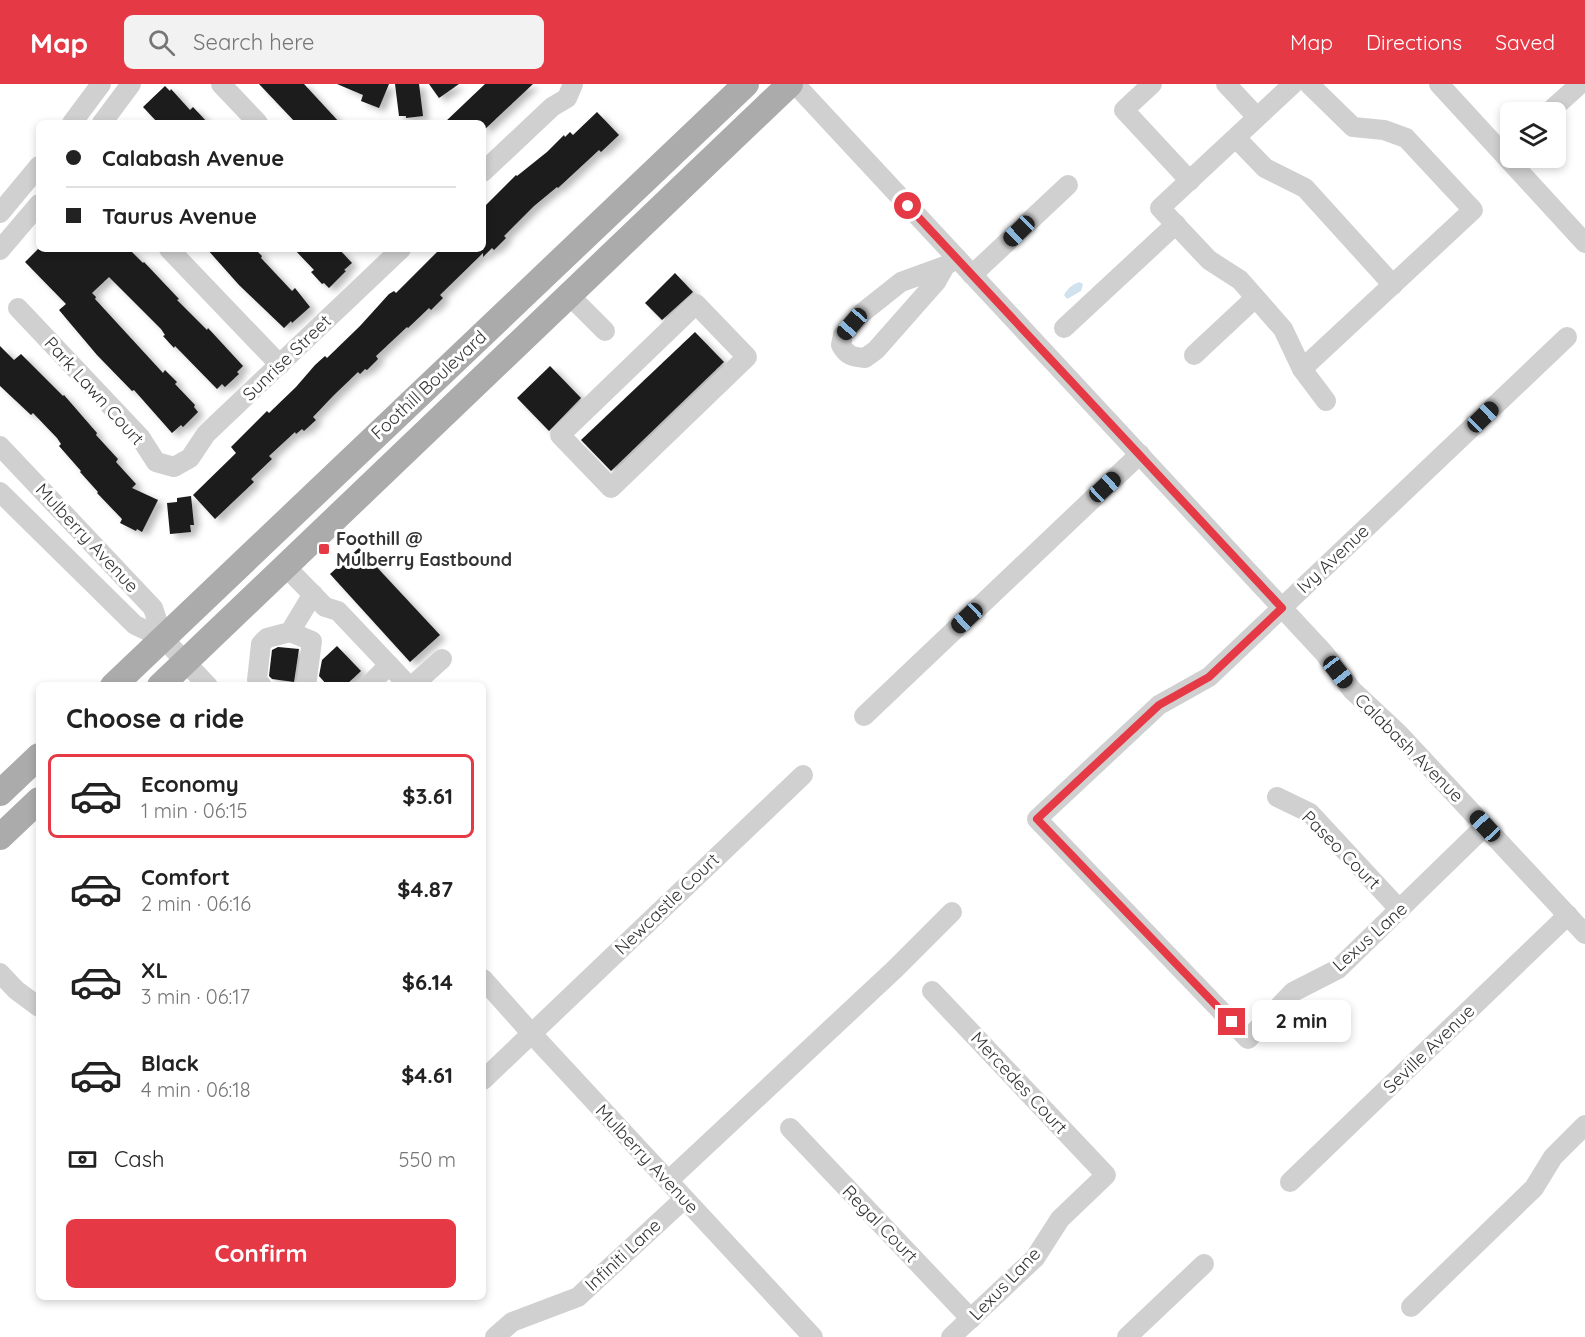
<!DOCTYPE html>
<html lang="en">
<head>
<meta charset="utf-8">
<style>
	body { margin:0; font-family:Quicksand,sans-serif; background:#f2f2f2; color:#222; height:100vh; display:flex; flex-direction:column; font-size:22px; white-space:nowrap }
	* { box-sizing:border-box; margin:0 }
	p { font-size:20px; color:#767676 }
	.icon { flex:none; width:33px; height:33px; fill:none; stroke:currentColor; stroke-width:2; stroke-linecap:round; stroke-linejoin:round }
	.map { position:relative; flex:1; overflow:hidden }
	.details { position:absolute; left:36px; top:598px; width:450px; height:618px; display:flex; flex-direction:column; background:#fff; border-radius:9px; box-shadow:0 3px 9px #0003 }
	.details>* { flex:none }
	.hud { position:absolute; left:36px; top:36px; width:450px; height:132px; border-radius:9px; box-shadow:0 3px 9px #0003; display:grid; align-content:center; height:132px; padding:0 30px; background:#fff }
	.tools { position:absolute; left:1500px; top:18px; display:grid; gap:12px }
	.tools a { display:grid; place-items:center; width:66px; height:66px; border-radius:9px; background:#fff; box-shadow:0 3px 9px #0003; font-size:30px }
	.end { position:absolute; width:27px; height:27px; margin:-14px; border:8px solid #e63946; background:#fff; box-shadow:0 0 0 3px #fff }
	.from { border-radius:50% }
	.bubble { position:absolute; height:42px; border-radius:9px; background:#fff; box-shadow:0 3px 9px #0003; font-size:20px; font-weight:800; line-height:42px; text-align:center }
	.car { position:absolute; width:18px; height:36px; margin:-18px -9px; border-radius:8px; box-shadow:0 0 4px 2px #0007; background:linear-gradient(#222 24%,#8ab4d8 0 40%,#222 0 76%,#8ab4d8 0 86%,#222 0) }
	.hud b { display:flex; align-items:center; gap:21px; height:57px; font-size:22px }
	.hud b+b { border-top:2px solid #e0e0e0 }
	.hud i { width:15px; height:15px; background:#222 }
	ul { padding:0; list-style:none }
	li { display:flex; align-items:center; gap:18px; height:84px; margin:0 12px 9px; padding:0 18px; border:3px solid transparent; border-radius:9px }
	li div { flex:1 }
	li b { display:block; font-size:22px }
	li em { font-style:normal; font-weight:800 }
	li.selected { border-color:#e63946 }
	li>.icon { width:54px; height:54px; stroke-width:1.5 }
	h2 { padding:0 30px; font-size:27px; line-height:72px }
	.pay { display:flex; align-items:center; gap:15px; height:66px; padding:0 30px; font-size:22px }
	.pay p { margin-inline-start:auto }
	.button { display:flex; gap:12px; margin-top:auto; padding:12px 30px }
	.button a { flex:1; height:69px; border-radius:9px; background:#e63946; color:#fff; font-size:24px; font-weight:800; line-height:69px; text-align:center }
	header { display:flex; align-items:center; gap:36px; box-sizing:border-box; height:84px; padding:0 30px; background:#e63946; color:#fff }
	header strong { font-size:28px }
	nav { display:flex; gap:33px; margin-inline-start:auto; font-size:21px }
	.search { width:420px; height:54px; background:#f2f2f2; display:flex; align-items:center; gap:15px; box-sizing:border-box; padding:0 21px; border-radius:9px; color:#767676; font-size:22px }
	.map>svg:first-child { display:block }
	.water { fill:#cfe2ee }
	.building { fill:#1a1a1a; filter:url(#shadow) }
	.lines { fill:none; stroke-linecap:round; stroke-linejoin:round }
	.minor { stroke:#d0d0d0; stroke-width:20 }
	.major { stroke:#ababab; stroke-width:26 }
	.route { stroke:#e63946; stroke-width:8 }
	.poi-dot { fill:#e63946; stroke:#fff; stroke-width:2 }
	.labels { text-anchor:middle; stroke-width:6; stroke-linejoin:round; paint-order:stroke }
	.street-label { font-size:18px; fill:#333; stroke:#fff }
	.poi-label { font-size:18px; font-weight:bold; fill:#333; stroke:#fff; text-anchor:start }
</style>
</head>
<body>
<header>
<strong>Map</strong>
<div class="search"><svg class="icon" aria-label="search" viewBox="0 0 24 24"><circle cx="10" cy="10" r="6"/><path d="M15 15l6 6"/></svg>Search here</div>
<nav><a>Map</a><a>Directions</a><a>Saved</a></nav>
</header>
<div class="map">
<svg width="1585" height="1253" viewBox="0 0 1585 1253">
	<defs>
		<filter id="shadow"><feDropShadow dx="6" dy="4" stdDeviation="3" flood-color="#0004"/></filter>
	</defs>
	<rect width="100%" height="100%" fill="#fff"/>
	<path class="water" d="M1079 198 1083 200 1081 207 1067 215 1064 211C1068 204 1072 201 1079 198Z"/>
	<g class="building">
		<path d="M259 0H304L340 39H296Z"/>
		<path d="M337 0H389L379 24 361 17 363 11Z"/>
		<path d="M395 0H419L423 32 406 34V32H399Z"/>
		<path d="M429 0H459L439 14Z"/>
		<path d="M485 0H533L483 47V39H444Z"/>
		<path d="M165 2 170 7 171 5 190 26 193 23 208 39H158L143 23Z"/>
		<path d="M597 28 619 51 601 68 599 66 558 104 557 103 534 122 504 152 506 154 494 166 492 164 483 173V169L440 211 443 214 431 226 429 224 408 244 407 243 376 272 378 275 367 286 365 285 360 290 358 288 333 312 313 333 316 336 304 347 302 345 296 350 295 348 269 372 272 375 251 395 254 398 215 435 193 411 236 369 231 363 267 327 269 329 296 303 315 281 325 272 327 274 360 242 389 210 394 207 396 209 440 165H483V124L516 91 517 92 547 68 564 51 565 53 570 48 573 51Z"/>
		<path d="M38 165H129L143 179 144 178 179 215 177 216 207 246 208 244 243 282 237 288 239 290 225 303 222 300 217 305 175 262 174 264 163 252 165 251 161 245 109 193 92 209 96 213 95 215 163 289 165 286 177 298 175 300 195 321 194 323 198 328 183 343 181 341 172 349 134 306 132 307 97 271 59 226 66 220 25 178Z"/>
		<path d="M207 165H255L262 172 261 174 292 207 295 204 310 223 292 239 291 237 284 244 239 201Z"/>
		<path d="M294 165H339L352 179 344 186 346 187 329 204 324 199 322 200 311 188 314 186Z"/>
		<path d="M675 189 693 208 662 236 645 219Z"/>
		<path d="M695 248 724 278 611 387 581 356Z"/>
		<path d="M0 262 14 276 21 270 63 312 64 311 97 349 96 351 118 375 116 378 136 400 132 404 158 416 142 448 137 445 136 447 120 439 122 435 97 409 98 408 80 388 81 387 59 362 61 360 57 354 33 329 31 331 0 302Z"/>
		<path d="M550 282 581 314 549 347 517 314Z"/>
		<path d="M191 412 194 441H190L191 448 170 450 167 419 177 418V414Z"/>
		<path d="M359 464 440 551 410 578 330 490Z"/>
		<path d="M337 562 361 587 345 602H328L319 592 322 576Z"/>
		<path d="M278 563 299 565 294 598 272 595 269 592 272 566Z"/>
	</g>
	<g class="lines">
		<g class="minor">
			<path d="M221 0 258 39"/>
			<path d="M795 0 1324 569 1352 606 1399 650 1585 850"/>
			<path d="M1152 0 1124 26 1190 97"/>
			<path d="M1226 0 1257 33"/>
			<path d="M1293 0 1160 124 1209 176 1240 196 1283 245 1302 285 1326 317"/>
			<path d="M1439 0 1585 159"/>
			<path d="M1549 28 1580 0"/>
			<path d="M72 39 101 0"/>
			<path d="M102 39 131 0"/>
			<path d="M1236 54 1265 84 1305 104 1393 201"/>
			<path d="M483 88 552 23 567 14 573 0"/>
			<path d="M0 129 39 82"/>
			<path d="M169 165 280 281"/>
			<path d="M0 166 39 120"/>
			<path d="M945 182 936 198 876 266 865 274C853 273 847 272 841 261L843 251 862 229 901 198 945 182 957 174"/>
			<path d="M972 191 1068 101"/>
			<path d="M569 211 605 247"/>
			<path d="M696 220 747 273 611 404 560 351Z"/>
			<path d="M18 224 140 353 156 378 174 383 190 374 206 350 401 165"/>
			<path d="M1064 244 1176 140"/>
			<path d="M1194 271 1255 214"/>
			<path d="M1302 285 1473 126 1406 54 1384 46 1353 43 1309 0"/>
			<path d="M0 362 153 524 163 554"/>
			<path d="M0 408 135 541 163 554 208 602"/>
			<path d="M285 482 325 523 338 527 409 602"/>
			<path d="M290 548 312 557 306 602"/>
			<path d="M262 602 257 596 261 560 267 554 290 548 313 510"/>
			<path d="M368 602 389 581"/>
			<path d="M412 602 442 575"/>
			<path d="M864 632 1140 370"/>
			<path d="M1277 713 1310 729 1400 826"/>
			<path d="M1485 742 1338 885 1293 908 1248 955 1037 735 1159 621 1209 593 1567 253"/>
			<path d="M0 889 16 906 39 923"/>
			<path d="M483 895 532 950 813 1253"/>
			<path d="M932 907 1106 1091 1060 1135 1035 1174 951 1253"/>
			<path d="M483 996 803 691"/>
			<path d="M790 1044 971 1235"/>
			<path d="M668 1097 895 885 952 828"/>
			<path d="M1290 1098 1568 831"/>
			<path d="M1411 1223 1534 1104 1553 1073 1585 1041"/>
			<path d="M495 1253 512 1238 578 1213 684 1115"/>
			<path d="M1127 1253 1204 1180"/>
		</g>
		<g class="major">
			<path d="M113 602 746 0"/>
			<path d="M160 602 790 0"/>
			<path d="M0 709 39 672"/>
			<path d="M0 753 39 716"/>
		</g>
	</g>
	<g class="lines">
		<path class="route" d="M908 122 1282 524 1209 593 1159 621 1037 735 1232 938"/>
	</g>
	<rect class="poi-dot" x="318" y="459" width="12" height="12" rx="3"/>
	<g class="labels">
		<g class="street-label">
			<text transform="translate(287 274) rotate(-44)" y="6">Sunrise Street</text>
			<text transform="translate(429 301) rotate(-43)" y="6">Foothill Boulevard</text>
			<text transform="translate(94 307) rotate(48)" y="6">Park Lawn Court</text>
			<text transform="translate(87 454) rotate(47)" y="6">Mulberry Avenue</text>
			<text transform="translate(1333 475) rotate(-43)" y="6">Ivy Avenue</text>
			<text transform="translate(1409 664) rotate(45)" y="6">Calabash Avenue</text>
			<text transform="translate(1341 766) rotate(45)" y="6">Paseo Court</text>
			<text transform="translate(667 820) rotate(-44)" y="6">Newcastle Court</text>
			<text transform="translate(1370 853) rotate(-42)" y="6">Lexus Lane</text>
			<text transform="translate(1429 965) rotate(-44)" y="6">Seville Avenue</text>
			<text transform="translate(1019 999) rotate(47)" y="6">Mercedes Court</text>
			<text transform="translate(647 1075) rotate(47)" y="6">Mulberry Avenue</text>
			<text transform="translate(880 1140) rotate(46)" y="6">Regal Court</text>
			<text transform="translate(623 1171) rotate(-43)" y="6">Infiniti Lane</text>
			<text transform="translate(1005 1200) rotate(-46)" y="6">Lexus Lane</text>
		</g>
		<g class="poi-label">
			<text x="336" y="461">Foothill @<tspan x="336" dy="21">Mulberry Eastbound</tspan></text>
		</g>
	</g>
</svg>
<div class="tools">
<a><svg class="icon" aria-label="layers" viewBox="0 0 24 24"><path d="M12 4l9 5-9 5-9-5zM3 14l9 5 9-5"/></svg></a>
</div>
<i class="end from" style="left:908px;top:122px"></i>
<i class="end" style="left:1232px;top:938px"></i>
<div class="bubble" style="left:1252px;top:916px;width:99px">2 min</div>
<i class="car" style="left:1019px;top:147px;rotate:226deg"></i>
<i class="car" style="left:852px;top:240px;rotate:221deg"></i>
<i class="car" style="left:1483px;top:333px;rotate:46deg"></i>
<i class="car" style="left:1105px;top:403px;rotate:47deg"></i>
<i class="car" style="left:967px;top:534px;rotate:227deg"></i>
<i class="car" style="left:1338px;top:588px;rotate:142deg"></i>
<i class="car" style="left:1485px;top:742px;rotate:317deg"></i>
<div class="hud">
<b><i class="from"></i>Calabash Avenue</b>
<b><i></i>Taurus Avenue</b>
</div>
<section class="details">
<h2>Choose a ride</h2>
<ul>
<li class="selected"><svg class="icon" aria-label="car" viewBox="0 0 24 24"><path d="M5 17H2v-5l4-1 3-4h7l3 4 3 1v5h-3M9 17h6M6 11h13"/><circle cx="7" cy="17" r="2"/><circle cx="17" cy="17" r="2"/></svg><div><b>Economy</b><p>1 min · 06:15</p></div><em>$3.61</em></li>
<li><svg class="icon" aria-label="car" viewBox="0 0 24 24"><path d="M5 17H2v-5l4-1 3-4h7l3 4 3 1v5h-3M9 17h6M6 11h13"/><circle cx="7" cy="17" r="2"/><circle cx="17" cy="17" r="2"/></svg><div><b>Comfort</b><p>2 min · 06:16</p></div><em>$4.87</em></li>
<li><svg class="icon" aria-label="car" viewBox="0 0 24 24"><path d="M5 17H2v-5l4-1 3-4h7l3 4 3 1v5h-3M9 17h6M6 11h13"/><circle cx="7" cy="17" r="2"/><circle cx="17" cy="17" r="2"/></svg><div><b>XL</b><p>3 min · 06:17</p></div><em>$6.14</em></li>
<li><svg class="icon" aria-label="car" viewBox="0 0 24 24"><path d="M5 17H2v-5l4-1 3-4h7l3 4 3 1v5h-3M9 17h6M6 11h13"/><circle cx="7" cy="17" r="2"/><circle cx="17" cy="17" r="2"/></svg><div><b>Black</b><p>4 min · 06:18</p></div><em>$4.61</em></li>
</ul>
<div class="pay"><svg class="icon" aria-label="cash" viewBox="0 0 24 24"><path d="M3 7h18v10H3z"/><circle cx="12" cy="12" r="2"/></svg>Cash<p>550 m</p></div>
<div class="button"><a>Confirm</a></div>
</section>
</div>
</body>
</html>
